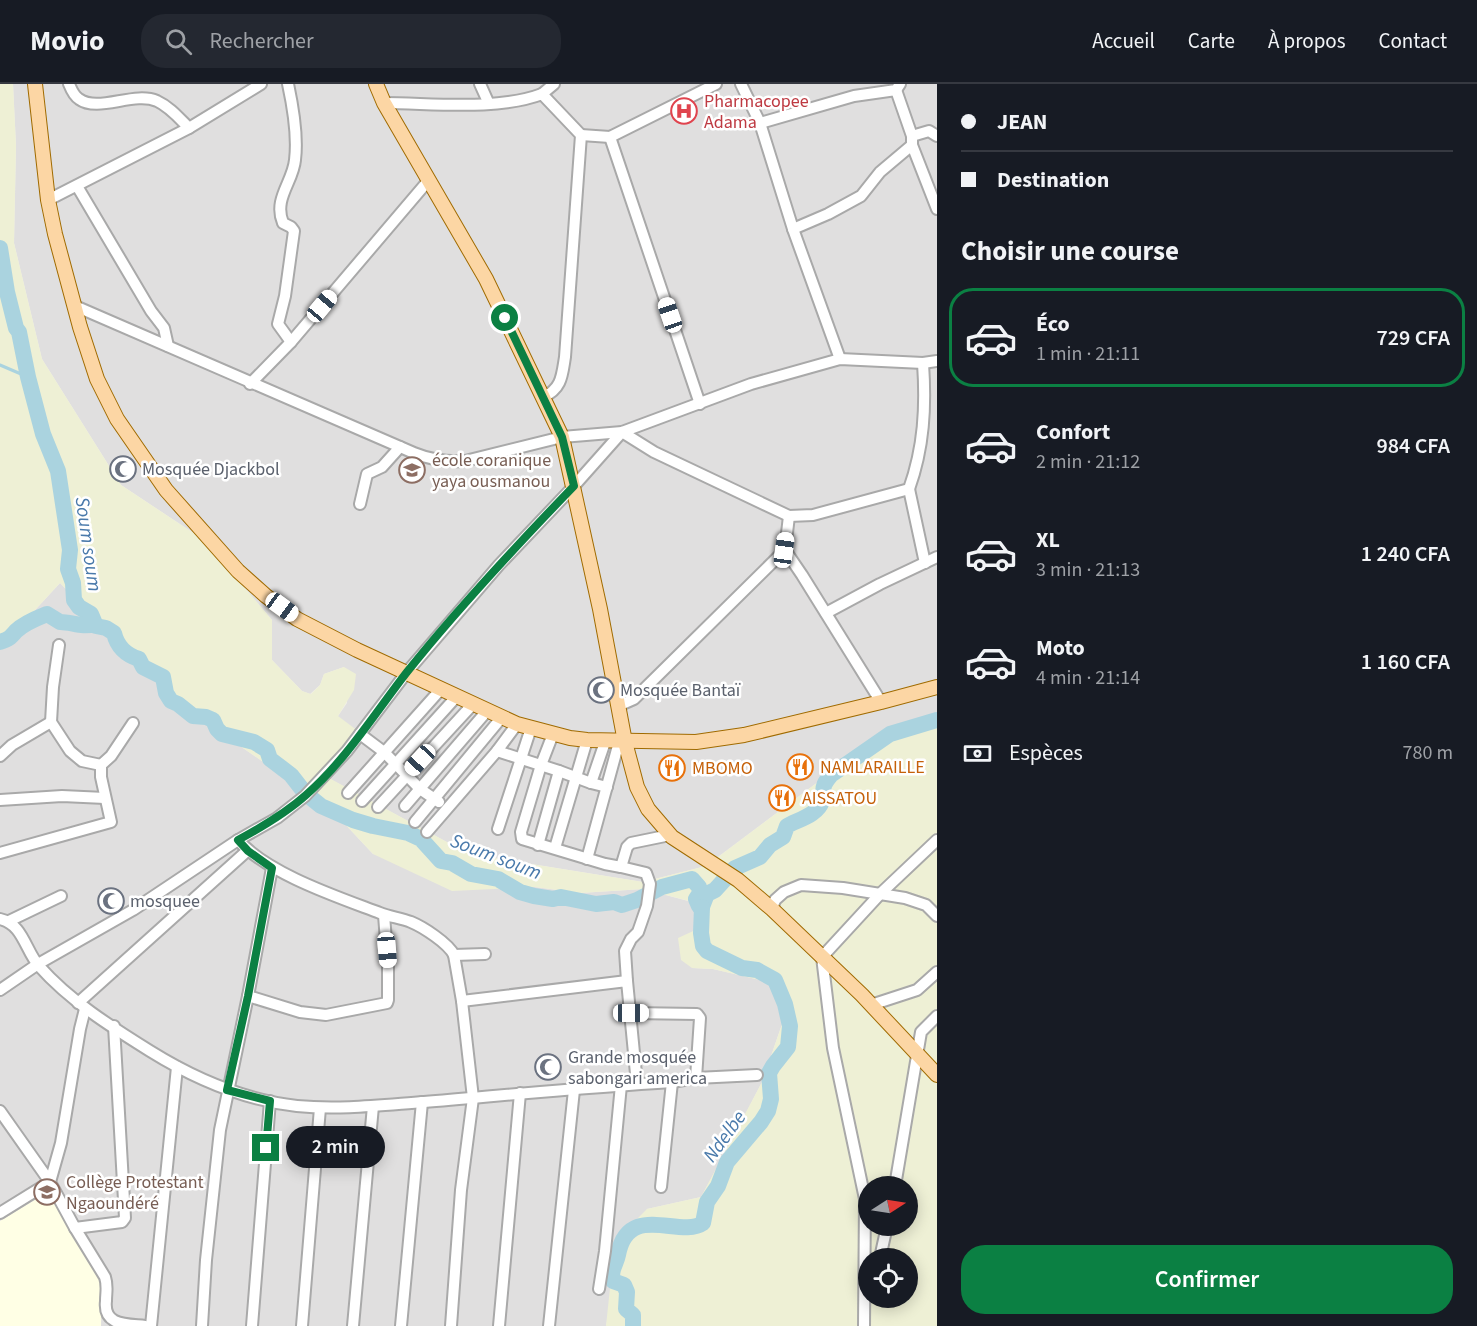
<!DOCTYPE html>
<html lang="fr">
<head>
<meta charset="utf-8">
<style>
	body { margin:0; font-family:"Source Sans 3",sans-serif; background:#242831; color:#f1f3f6; height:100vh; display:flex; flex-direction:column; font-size:22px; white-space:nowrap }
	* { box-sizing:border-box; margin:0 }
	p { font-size:20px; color:#9ea1a6 }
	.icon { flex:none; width:33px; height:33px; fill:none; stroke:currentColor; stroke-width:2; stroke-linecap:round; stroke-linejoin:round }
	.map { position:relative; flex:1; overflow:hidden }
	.panel { display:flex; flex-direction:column; background:#171b24; width:540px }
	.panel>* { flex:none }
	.banner { display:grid; align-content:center; height:132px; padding:0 24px; background:#171b24 }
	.needle { width:39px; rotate:78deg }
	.controls { position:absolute; left:858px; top:1092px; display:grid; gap:12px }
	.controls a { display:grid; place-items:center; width:60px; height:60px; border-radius:50%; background:#171b24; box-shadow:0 3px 15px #0003; font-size:30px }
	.end { position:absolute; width:27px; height:27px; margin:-14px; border:8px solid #0b8043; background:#fff; box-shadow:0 0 0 3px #fff }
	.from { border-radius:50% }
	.bubble { position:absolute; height:42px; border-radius:21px; background:#171b24; box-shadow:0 3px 15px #0003; font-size:20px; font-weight:600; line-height:42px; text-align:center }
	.car { position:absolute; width:18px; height:36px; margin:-18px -9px; border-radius:8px; box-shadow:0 0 4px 2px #0007; background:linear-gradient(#fff 24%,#345 0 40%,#fff 0 76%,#345 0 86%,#fff 0) }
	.banner b { display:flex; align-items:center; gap:21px; height:57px; font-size:22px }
	.banner b+b { border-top:2px solid #363941 }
	.banner i { width:15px; height:15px; background:#f1f3f6 }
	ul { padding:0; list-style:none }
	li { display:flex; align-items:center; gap:18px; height:99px; margin:0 12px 9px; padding:0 12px; border:3px solid transparent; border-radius:24px }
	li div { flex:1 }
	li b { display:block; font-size:22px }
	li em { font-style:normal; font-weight:600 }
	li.current { border-color:#0b8043 }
	li>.icon { width:54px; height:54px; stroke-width:1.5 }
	h2 { padding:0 24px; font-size:27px; line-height:72px }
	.pay { display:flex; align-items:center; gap:15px; height:66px; padding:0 24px; font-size:22px }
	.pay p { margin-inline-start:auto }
	.primary-button { display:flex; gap:12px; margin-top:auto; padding:12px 24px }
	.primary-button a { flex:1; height:69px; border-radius:24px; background:#0b8043; color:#fff; font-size:24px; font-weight:600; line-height:69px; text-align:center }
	header { display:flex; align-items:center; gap:36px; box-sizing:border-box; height:84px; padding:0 30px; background:#171b24; border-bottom:2px solid #363941 }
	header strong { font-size:28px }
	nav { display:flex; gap:33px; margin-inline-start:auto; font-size:21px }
	.search { width:420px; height:54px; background:#242831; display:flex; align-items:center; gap:15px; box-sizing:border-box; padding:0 21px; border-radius:24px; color:#9ea1a6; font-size:22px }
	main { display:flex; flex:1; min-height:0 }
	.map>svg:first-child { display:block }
	.residential { fill:#e0dfdf }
	.education { fill:#ffffe5 }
	.farmland { fill:#eef0d5; fill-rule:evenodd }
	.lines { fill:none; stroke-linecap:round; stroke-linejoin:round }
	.stream { stroke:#aad3df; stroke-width:3 }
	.river { stroke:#aad3df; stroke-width:16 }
	.minor-casing { stroke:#a9a9a9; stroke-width:14 }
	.major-casing { stroke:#a06b00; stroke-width:16 }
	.minor { stroke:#fff; stroke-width:10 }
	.major { stroke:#fcd6a4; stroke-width:14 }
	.route { stroke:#0b8043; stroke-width:8 }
	.labels { text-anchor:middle; stroke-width:5; stroke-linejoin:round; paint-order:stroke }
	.health-label { font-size:18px; fill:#be3a42; stroke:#fff; text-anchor:start }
	.education-label { font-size:18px; fill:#785e54; stroke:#fff; text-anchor:start }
	.worship-label { font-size:18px; fill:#5b616d; stroke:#fff; text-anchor:start }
	.food-label { font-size:18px; fill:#c56008; stroke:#fff; text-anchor:start }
	.water-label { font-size:20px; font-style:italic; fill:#4a7aab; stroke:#fff }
</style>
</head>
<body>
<header>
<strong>Movio</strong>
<div class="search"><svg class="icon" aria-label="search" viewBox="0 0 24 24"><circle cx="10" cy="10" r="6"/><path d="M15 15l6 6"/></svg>Rechercher</div>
<nav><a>Accueil</a><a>Carte</a><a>À propos</a><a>Contact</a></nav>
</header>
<main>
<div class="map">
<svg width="937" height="1242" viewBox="0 0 937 1242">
	<rect width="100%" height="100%" fill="#f2efe9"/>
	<g class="residential">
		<path d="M13 0H937V637L870 659 706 782 643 798 469 770 328 694 338 632 347 619 344 583 324 590 320 601 310 610 302 607 272 576V536L204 456 121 401 42 275 14 159 16 62Z"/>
		<path d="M60 499 182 622 330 724 373 770 535 803 580 809 643 805 688 817 701 829 702 843 692 884 713 885 782 901 789 920 762 998 731 1058 701 1113 647 1125 609 1227 606 1242H0V564Z"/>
	</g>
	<path class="education" d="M48 1108 102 1198 101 1242H0V1137Z"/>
	<path class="farmland" d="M0 0H13L16 62 14 159 42 275 121 401 204 456 272 536V576L302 607 311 610 320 601 324 590 344 583 356 590 354 606 338 632 362 650 329 694 469 770 643 798 706 782 870 659 937 637V1242H606L615 1157 647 1125 701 1113 762 998 789 920 781 901 713 885 692 884 681 876 678 854 702 843 701 829 689 817 643 805 580 809 535 803 452 807 373 770 330 724 182 622 60 499 0 564ZM868 1102H908V1142H868ZM868 1174H908V1214H868Z"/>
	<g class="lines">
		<path class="stream" d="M0 281 28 293"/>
		<g class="river">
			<path d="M0 164 7 208 16 244 19 248 28 293 43 350 58 387 70 466 68 485 73 499 74 516 79 523 91 530 96 542 106 544 114 549C117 562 126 571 139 575L143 583 163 593 166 609 171 617 178 620 193 632 206 633 213 636 217 645 222 650 254 658 267 666 270 675 291 691 305 709 321 722 353 736 373 742 408 749 421 755 441 777 452 779 471 790 498 795 520 808 534 812 553 815 561 813 596 820 614 818 622 821 637 816 662 803 692 795 699 803 700 809 696 815 699 822 702 823 707 810 715 806 735 784 760 773 770 761 783 753 787 742C797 736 818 731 822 717 825 703 820 704 831 691L890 650 937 636"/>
			<path d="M0 558C9 555 10 554 16 547 24 539 37 534 47 530L60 538C72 538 82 544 95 540"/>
			<path d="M633 1242V1231L626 1225 627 1208 624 1201 613 1197C610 1186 616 1181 618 1171 628 1117 680 1155 703 1139L707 1118 718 1102 727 1078 761 1038 768 1027 771 1015 769 989 773 982 788 963 790 942 785 920 775 896 757 886 742 884 707 867 703 862 701 849 702 823"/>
		</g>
		<g class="minor-casing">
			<g id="minor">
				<path d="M69 0C71 5 74 12 79 15 98 29 134 7 157 17 170 23 179 34 189 44"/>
				<path d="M288 0C293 23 298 52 295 76 293 98 273 115 283 139L291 143 294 147 285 212 278 240 291 258"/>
				<path d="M480 0 489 20"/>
				<path d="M741 0 760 39 793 145 840 275"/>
				<path d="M896 6 912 52V61L937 125"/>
				<path d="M542 10 554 0"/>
				<path d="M384 19C432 19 497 27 542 10L581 51 565 273C562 291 562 305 543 313"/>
				<path d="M760 39 854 12 896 6 900 0"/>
				<path d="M581 51 610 53 716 0"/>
				<path d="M912 52 929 47 937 52"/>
				<path d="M610 53 700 320"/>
				<path d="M77 102 151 227 164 244 168 262"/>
				<path d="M48 116 189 44 261 0"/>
				<path d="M793 145 828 130 861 112 880 88 912 61"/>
				<path d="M75 222 414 369C431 376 446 378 465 377L562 353 622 348 751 300 840 275 923 279 937 277"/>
				<path d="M250 300 291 258 428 97"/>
				<path d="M909 405 925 479"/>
				<path d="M360 420 367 390 382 383 400 363"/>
				<path d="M785 466 802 491 881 618"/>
				<path d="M826 529 880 500 937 473"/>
				<path d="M59 561 53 603 51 638 70 667 82 677 101 681"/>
				<path d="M618 622 634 615 785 466 789 432"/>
				<path d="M360 650 384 668 420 705 439 718"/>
				<path d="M553 650 541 681 521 748 522 755 605 780 621 783 627 763 631 759 670 751"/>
				<path d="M497 667 559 687 591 699 607 703"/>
				<path d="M0 672 12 661 51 638"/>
				<path d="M591 699 605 658"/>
				<path d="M348 709 441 605"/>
				<path d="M0 716 62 712 105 714"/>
				<path d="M362 717 457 612"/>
				<path d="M405 722 487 627"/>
				<path d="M378 723 473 620"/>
				<path d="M415 738 502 633"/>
				<path d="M498 745 531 644"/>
				<path d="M427 748 497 667 517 640"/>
				<path d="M238 756C268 790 338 813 380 829 390 833 401 834 411 838 423 843 448 859 454 871L485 870"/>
				<path d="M538 761 559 687"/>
				<path d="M555 764 587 656"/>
				<path d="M0 769 111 738 101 693V681L111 672 133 639"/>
				<path d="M587 775 619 658"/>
				<path d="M621 783 646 789 650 800 647 822 638 848 631 855 625 867 627 897"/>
				<path d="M772 825 775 816 784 808 801 801 843 804 905 814 926 821 937 832"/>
				<path d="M0 835C23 840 25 866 39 882 70 917 110 942 150 967 195 995 244 1016 297 1022 340 1026 382 1021 424 1018 507 1011 590 1003 672 998L696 994 757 991"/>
				<path d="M9 837 61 812"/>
				<path d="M0 906 38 880 133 826 238 756 277 734 305 712 347 667 407 588 499 481 574 402 622 348 654 368 789 432 813 431 909 405C924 363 926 323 923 279"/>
				<path d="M248 912 300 928 326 931 387 919 388 916V883L384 831"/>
				<path d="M462 917 627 897 637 1000"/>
				<path d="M78 919 247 767"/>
				<path d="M871 921 917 906 937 888"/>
				<path d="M85 925 80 945 61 1059 50 1098 75 1144 105 1193C108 1202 106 1208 106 1217 103 1242 127 1240 145 1242"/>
				<path d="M631 929 697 930 700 934 696 994"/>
				<path d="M0 1027 50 1098 0 1129"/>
				<path d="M895 1102 921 948 937 932"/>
				<path d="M661 1103 672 998"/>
				<path d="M75 1144 122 1138 125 1134 114 942"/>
				<path d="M880 1174 887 1142"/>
				<path d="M599 1205 605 1167 621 1001"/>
				<path d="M151 1242 177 983"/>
				<path d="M202 1242 206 1176 220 1046 248 912 272 784"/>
				<path d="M252 1242 270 1017"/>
				<path d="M302 1242 320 1024"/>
				<path d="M353 1242 373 1022"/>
				<path d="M401 1242 422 1018"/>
				<path d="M451 1242 461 1106 473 1014 462 917 454 871"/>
				<path d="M499 1242 520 1009"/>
				<path d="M549 1242 574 1006"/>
				<path d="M864 1242 865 1115 833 964 822 873 881 809 937 756"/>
			</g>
		</g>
		<g class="major-casing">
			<g id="major">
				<path d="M35 0 48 116 55 150 80 243 97 295 117 335 166 406 238 487 266 512 297 535 357 566 517 640 570 654 587 656 696 658 744 651 881 618 937 603"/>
				<path d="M376 0 384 19 486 195 562 353 600 525 625 658 637 703 648 725 672 753 738 796 772 825 862 911 937 991"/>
			</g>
		</g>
		<use href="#minor" class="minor"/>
		<use href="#major" class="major"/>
	</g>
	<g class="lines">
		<path class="route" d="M266 1064 270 1017 227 1006 248 912 272 784 248 767 238 756C262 743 286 729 306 711 346 676 375 629 407 588 459 523 516 462 574 402L562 353 505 234"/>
	</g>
	<defs>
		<g id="hospital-ring" transform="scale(1.35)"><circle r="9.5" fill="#fff" stroke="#e0444e" stroke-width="1.5"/><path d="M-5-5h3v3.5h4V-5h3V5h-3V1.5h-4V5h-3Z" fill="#e0444e"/></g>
		<g id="mosque-ring" transform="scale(1.35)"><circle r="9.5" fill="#fff" stroke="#6b7280" stroke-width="1.5"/><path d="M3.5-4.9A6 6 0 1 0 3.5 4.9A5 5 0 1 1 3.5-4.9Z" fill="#6b7280"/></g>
		<g id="school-ring" transform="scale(1.35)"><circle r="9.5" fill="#fff" stroke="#8d6e63" stroke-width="1.5"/><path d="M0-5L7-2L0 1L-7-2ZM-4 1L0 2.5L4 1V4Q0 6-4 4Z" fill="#8d6e63"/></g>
		<g id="restaurant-ring" transform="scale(1.35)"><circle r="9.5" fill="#fff" stroke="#e8710a" stroke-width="1.5"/><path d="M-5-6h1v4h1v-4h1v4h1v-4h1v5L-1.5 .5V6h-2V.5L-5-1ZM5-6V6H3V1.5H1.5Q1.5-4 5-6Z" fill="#e8710a"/></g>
	</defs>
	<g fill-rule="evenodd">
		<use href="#hospital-ring" x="684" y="27"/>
		<use href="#mosque-ring" x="123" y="385"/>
		<use href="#school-ring" x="412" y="386"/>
		<use href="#mosque-ring" x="601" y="606"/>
		<use href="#restaurant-ring" x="800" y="683"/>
		<use href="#restaurant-ring" x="672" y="684"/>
		<use href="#restaurant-ring" x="782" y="714"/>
		<use href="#mosque-ring" x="111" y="817"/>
		<use href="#mosque-ring" x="548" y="983"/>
		<use href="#school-ring" x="47" y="1108"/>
	</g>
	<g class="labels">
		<g class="health-label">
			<text x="704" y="23">Pharmacopee<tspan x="704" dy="21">Adama</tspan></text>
		</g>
		<g class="education-label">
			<text x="432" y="382">école coranique<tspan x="432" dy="21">yaya ousmanou</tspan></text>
			<text x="66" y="1104">Collège Protestant<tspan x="66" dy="21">Ngaoundéré</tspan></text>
		</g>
		<g class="worship-label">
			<text x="142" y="391">Mosquée Djackbol</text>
			<text x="620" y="612">Mosquée Bantaï</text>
			<text x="130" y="823">mosquee</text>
			<text x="568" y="979">Grande mosquée<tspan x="568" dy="21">sabongari america</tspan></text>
		</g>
		<g class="food-label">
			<text x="820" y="689">NAMLARAILLE</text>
			<text x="692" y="690">MBOMO</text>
			<text x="802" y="720">AISSATOU</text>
		</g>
		<g class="water-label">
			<text transform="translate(89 460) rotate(82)" y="7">Soum soum</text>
			<text transform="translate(496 772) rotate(21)" y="7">Soum soum</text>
			<text transform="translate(724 1052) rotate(-54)" y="7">Ndelbe</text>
		</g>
	</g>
</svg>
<div class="controls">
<a><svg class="needle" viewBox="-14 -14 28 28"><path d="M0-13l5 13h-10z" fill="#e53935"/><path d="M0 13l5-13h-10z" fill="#9ea1a6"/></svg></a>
<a><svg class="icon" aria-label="locate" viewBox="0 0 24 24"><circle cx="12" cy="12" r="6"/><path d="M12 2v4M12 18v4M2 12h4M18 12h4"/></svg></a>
</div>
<i class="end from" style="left:505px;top:234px"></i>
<i class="end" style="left:266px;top:1064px"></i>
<div class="bubble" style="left:286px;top:1042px;width:99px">2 min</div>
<i class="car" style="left:322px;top:222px;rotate:40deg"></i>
<i class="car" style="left:670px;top:231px;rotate:341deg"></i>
<i class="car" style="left:784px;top:466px;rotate:8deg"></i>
<i class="car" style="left:282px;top:523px;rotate:126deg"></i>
<i class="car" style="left:420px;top:676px;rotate:223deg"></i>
<i class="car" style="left:387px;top:866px;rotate:175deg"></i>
<i class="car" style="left:631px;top:929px;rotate:90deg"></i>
</div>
<section class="panel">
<div class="banner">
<b><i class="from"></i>JEAN</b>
<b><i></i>Destination</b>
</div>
<h2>Choisir une course</h2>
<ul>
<li class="current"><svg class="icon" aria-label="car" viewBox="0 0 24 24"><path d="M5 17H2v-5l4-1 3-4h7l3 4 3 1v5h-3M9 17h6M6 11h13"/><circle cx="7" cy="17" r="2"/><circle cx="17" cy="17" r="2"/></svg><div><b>Éco</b><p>1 min · 21:11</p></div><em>729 CFA</em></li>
<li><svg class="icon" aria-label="car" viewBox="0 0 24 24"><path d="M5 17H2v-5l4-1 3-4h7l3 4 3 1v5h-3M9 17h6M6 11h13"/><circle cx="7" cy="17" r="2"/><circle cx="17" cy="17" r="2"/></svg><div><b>Confort</b><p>2 min · 21:12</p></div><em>984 CFA</em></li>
<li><svg class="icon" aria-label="car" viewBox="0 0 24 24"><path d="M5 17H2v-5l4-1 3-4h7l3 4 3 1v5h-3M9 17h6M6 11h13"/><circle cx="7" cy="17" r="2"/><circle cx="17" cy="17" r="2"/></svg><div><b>XL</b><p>3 min · 21:13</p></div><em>1 240 CFA</em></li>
<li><svg class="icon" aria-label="car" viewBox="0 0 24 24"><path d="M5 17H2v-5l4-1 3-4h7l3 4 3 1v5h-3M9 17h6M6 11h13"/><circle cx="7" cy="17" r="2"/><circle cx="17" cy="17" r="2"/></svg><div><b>Moto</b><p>4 min · 21:14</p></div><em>1 160 CFA</em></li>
</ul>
<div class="pay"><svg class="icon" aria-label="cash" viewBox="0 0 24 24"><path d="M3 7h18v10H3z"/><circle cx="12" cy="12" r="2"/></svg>Espèces<p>780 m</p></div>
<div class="primary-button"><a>Confirmer</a></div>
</section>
</main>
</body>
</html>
